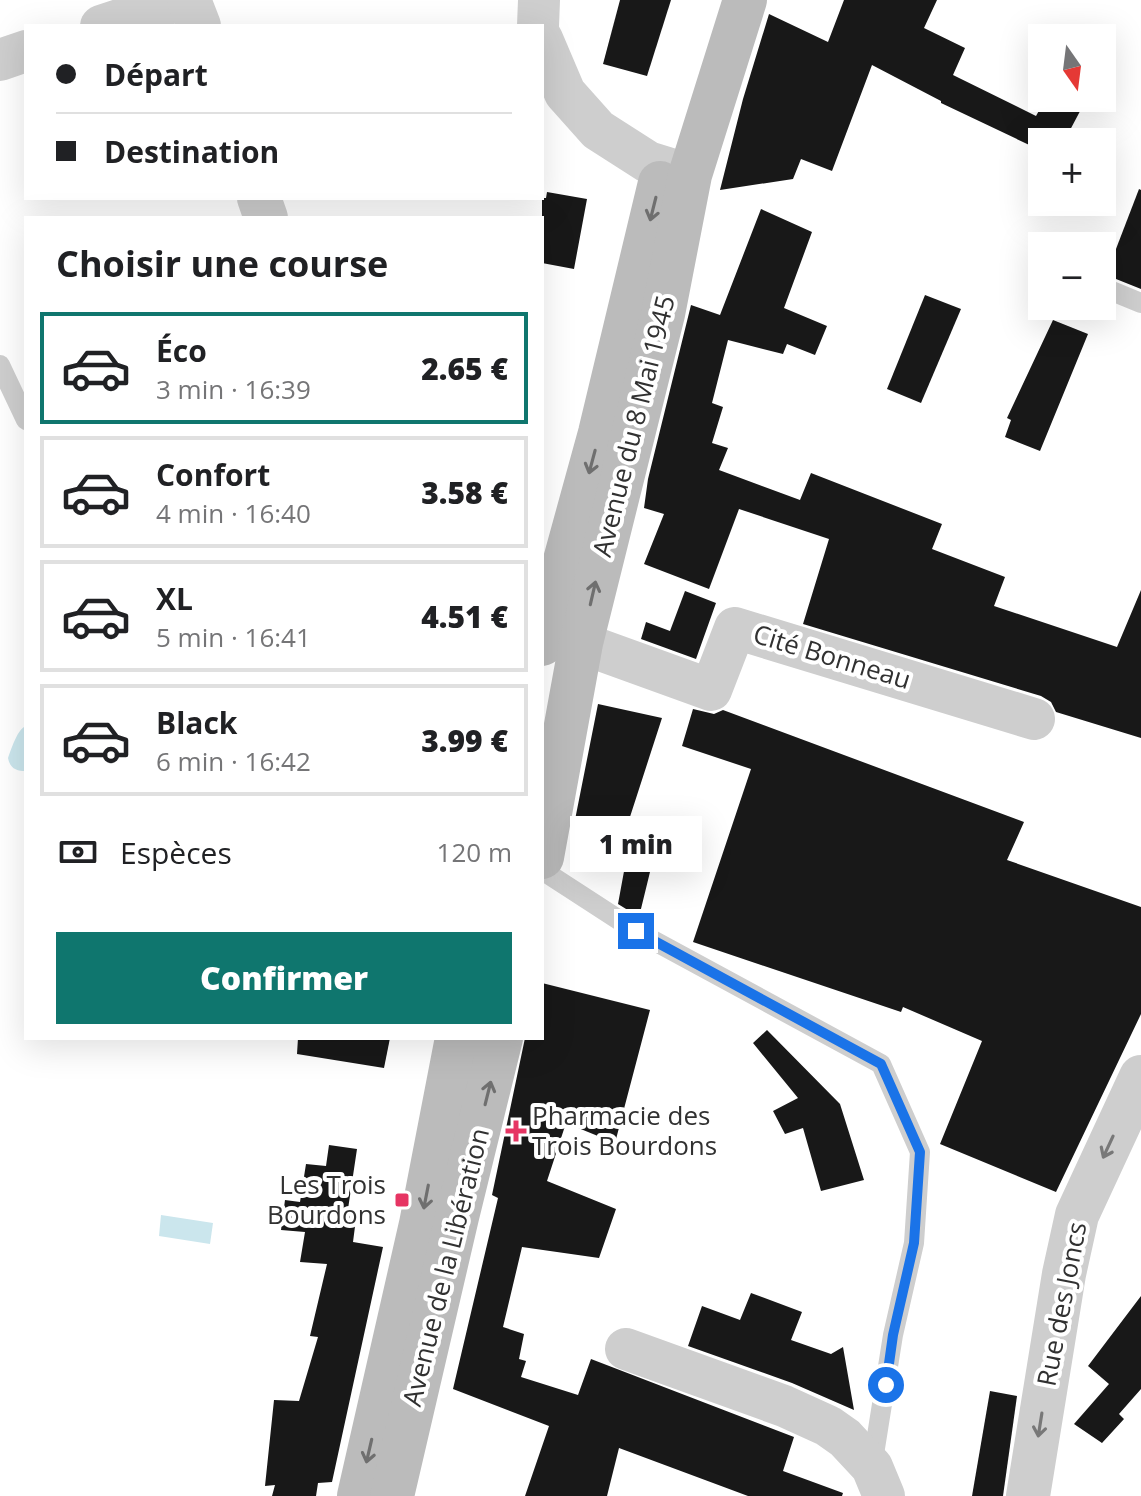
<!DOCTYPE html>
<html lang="fr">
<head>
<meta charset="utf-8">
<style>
	body { margin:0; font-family:"Open Sans",sans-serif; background:#f6f6f6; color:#202124; height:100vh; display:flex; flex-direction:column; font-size:30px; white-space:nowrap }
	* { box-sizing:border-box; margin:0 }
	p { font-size:26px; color:#757577 }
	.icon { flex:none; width:44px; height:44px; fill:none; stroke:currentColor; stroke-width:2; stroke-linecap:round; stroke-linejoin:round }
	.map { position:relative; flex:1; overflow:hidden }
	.sheet { position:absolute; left:24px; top:216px; width:520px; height:824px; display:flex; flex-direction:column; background:#fff; border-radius:0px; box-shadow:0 8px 32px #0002 }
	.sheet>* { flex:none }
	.hud { position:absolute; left:24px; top:24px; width:520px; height:176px; border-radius:0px; box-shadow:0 8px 32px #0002; display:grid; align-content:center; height:176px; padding:0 32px; background:#fff }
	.needle { width:52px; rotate:166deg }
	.buttons { position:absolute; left:1028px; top:24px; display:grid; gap:16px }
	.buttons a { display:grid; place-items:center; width:88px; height:88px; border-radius:0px; background:#fff; box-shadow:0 8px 32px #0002; font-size:40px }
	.end { position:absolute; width:36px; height:36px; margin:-18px; border:10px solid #1a73e8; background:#fff; box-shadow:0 0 0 4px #fff }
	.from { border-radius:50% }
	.bubble { position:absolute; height:56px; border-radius:0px; background:#fff; box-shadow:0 8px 32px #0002; font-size:26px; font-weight:800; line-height:56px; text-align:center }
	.hud b { display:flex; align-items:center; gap:28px; height:76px; font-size:30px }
	.hud b+b { border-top:2px solid #e0e0e0 }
	.hud i { width:20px; height:20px; background:#202124 }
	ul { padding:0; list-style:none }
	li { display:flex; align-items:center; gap:24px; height:112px; margin:0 16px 12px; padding:0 16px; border:4px solid #e0e0e0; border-radius:0px }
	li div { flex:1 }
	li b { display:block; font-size:30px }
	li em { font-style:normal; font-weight:800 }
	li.active { border-color:#0f766e }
	li>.icon { width:72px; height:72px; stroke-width:1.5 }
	h2 { padding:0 32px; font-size:36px; line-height:96px }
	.pay { display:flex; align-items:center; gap:20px; height:88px; padding:0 32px; font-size:30px }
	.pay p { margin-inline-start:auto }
	.action { display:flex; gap:16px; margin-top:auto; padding:16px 32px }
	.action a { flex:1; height:92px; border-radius:0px; background:#0f766e; color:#fff; font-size:32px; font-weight:800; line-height:92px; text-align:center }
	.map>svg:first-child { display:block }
	.water { fill:#cbe6ed }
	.building { fill:#181818 }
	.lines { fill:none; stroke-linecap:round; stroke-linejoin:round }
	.service { stroke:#cecece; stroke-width:20 }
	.minor { stroke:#cecece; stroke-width:42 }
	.tertiary { stroke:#cecece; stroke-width:44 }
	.secondary { stroke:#bbb; stroke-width:44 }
	.oneway { stroke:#6f6f6f }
	.oneway2 { stroke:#787878 }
	.route { stroke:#1a73e8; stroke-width:10 }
	.poi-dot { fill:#e63563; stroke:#fff; stroke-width:3 }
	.labels { text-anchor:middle; stroke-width:8; stroke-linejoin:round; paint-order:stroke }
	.street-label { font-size:26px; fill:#313131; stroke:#fff }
	.poi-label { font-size:26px; fill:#313131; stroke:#fff; text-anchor:start }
</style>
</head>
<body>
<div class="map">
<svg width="1141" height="1496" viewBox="0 0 1141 1496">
	<rect width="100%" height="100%" fill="#fff"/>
	<g class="water">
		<path d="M24 727H26V771C17 771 10 769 8 758 11 750 17 731 24 727Z"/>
		<path d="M161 1215 213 1223 210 1244 159 1236Z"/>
	</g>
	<g class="building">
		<path d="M620 0H671L647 76 603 64Z"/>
		<path d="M844 0H937L924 28 965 48 953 75 1036 116 1046 98H1087L1069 132 1090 142H1042V151L941 103V101L872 65 832 171 801 159 793 179 720 190 743 99 769 14 828 42Z"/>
		<path d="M1139 189 1141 190V289L1106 275Z"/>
		<path d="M547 192 587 199 574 269 542 263V198H546Z"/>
		<path d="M761 209 812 232 784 308 827 326 815 355 787 344 783 354 728 340 712 403 723 407 712 443 728 448 719 470 800 500 811 473 942 524 932 549 1005 577 994 606 1117 647 1141 590V738L1056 712 1051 702 1041 696 803 624 829 539 739 509 709 589 644 564 664 514 644 508 648 479 691 305 720 315Z"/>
		<path d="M925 295 961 309 921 403 887 389Z"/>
		<path d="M1053 320 1088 334 1040 451 1005 437 1011 420 1007 418Z"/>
		<path d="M685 591 716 603 696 659 641 639 646 622 670 631Z"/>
		<path d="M598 704 662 718 628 823 660 831 639 917 618 904 627 855 570 845Z"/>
		<path d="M693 709 714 714 723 710 1024 822 1007 860 1141 907V1014L1056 1192 940 1144 982 1041 903 1007 901 1012 693 942 751 769 682 746Z"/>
		<path d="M542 983 650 1010 615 1143 566 1123 547 1181 616 1209 599 1258 522 1247 503 1327 524 1334 519 1359 526 1361 521 1377 578 1395 591 1359 794 1437 783 1471 843 1493 842 1496H748L619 1448 607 1496H525L549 1426 453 1389 498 1198 492 1195 525 1038H542Z"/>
		<path d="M767 1030 840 1104 864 1180 821 1191 803 1128 785 1134 773 1111 798 1098 753 1043Z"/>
		<path d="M298 1038H390L384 1068 297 1054Z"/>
		<path d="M329 1145 357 1149 348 1209 357 1211 353 1242 383 1247 332 1482 318 1483 316 1496H272L275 1485 265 1486 274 1400 299 1401 318 1337 310 1336 327 1264 300 1262 305 1232 281 1230 285 1200 300 1202 306 1164 326 1166Z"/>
		<path d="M751 1293 802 1312 791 1340 831 1354 843 1347 854 1410 792 1383 688 1346 702 1306 740 1320Z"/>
		<path d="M1141 1296V1389L1119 1414 1124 1419 1102 1443 1074 1424 1109 1384 1088 1366Z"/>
		<path d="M990 1391 1017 1396 1003 1496H972Z"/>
	</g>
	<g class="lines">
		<g class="service">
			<path d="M1102 287 1141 303"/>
			<path d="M0 365 26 420"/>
			<path d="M542 870 636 931 881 1064 920 1152 914 1243 893 1335 872 1467"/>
		</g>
		<g class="minor">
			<path d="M101 26 179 0"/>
			<path d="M538 26 539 0"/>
			<path d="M542 39 565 93 598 130 648 162 690 175"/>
			<path d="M0 60 26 51"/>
			<path d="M581 643 711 690 735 628 1034 719"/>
			<path d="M626 1349 784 1406 828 1426 845 1438 872 1467 884 1496"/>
		</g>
		<g class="tertiary">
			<path d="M189 0 199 26"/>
			<path d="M259 198 266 218"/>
			<path d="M1028 1496 1064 1274 1077 1215 1141 1077"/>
		</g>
		<g class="secondary">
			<path d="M542 644 600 433 660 183"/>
			<path d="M542 857 581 643 663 314 690 175 745 0"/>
			<path d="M359 1496 421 1224 457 1038"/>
			<path d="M392 1496 457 1217 501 1038"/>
		</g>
	</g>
	<defs><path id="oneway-shaft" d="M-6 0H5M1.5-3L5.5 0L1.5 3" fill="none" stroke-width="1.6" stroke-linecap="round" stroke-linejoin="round" transform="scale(2)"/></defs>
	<g class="oneway">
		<use href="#oneway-shaft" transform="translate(653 209) rotate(104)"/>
		<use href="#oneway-shaft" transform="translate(592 462) rotate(105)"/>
		<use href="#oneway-shaft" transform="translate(593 593) rotate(-77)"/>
		<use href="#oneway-shaft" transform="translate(488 1093) rotate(-76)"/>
		<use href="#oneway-shaft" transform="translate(426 1197) rotate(101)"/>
		<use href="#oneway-shaft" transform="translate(369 1451) rotate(103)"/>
	</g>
	<g class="oneway2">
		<use href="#oneway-shaft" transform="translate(1108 1147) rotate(115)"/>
		<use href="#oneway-shaft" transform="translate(1040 1425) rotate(99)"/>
	</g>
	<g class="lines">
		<path class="route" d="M636 931 881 1064 920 1152 914 1243 893 1335 886 1385"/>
	</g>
	<g class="poi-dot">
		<path d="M512 1119h8v8h8v8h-8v8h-8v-8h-8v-8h8z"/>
		<rect x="394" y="1192" width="16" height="16" rx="4"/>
	</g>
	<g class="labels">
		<g class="street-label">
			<text transform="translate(634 426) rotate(-76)" y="9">Avenue du 8 Mai 1945</text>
			<text transform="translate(832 657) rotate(17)" y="9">Cité Bonneau</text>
			<text transform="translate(446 1267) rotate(-76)" y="9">Avenue de la Libération</text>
			<text transform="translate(1062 1304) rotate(-79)" y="9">Rue des Joncs</text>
		</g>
		<g class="poi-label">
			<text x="532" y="1125">Pharmacie des<tspan x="532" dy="30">Trois Bourdons</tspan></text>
			<text x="386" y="1194" text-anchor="end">Les Trois<tspan x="386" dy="30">Bourdons</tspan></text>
		</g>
	</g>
</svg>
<div class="buttons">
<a><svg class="needle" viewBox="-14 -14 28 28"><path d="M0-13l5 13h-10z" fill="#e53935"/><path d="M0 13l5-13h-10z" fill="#757577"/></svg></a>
<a>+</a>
<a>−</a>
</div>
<i class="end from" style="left:886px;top:1385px"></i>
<i class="end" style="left:636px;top:931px"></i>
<div class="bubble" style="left:570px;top:816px;width:132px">1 min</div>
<div class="hud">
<b><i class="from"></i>Départ</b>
<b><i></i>Destination</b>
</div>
<section class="sheet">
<h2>Choisir une course</h2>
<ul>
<li class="active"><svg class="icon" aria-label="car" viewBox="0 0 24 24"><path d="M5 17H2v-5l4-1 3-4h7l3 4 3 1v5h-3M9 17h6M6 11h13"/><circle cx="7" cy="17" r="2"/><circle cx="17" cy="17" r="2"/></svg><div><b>Éco</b><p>3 min · 16:39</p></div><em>2.65 €</em></li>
<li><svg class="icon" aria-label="car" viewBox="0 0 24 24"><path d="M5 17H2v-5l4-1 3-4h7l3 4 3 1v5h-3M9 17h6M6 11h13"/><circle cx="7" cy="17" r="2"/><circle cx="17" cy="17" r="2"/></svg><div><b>Confort</b><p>4 min · 16:40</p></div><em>3.58 €</em></li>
<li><svg class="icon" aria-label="car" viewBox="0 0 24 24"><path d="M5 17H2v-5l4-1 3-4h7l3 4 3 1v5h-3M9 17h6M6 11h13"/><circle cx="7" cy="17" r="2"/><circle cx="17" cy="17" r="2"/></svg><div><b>XL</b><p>5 min · 16:41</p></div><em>4.51 €</em></li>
<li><svg class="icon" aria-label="car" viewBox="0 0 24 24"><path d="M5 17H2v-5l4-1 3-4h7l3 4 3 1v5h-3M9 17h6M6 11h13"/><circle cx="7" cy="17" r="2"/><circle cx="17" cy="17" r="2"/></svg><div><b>Black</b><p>6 min · 16:42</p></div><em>3.99 €</em></li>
</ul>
<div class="pay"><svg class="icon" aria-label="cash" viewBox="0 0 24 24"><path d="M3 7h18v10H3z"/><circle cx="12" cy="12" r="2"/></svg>Espèces<p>120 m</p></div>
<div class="action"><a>Confirmer</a></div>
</section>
</div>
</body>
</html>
